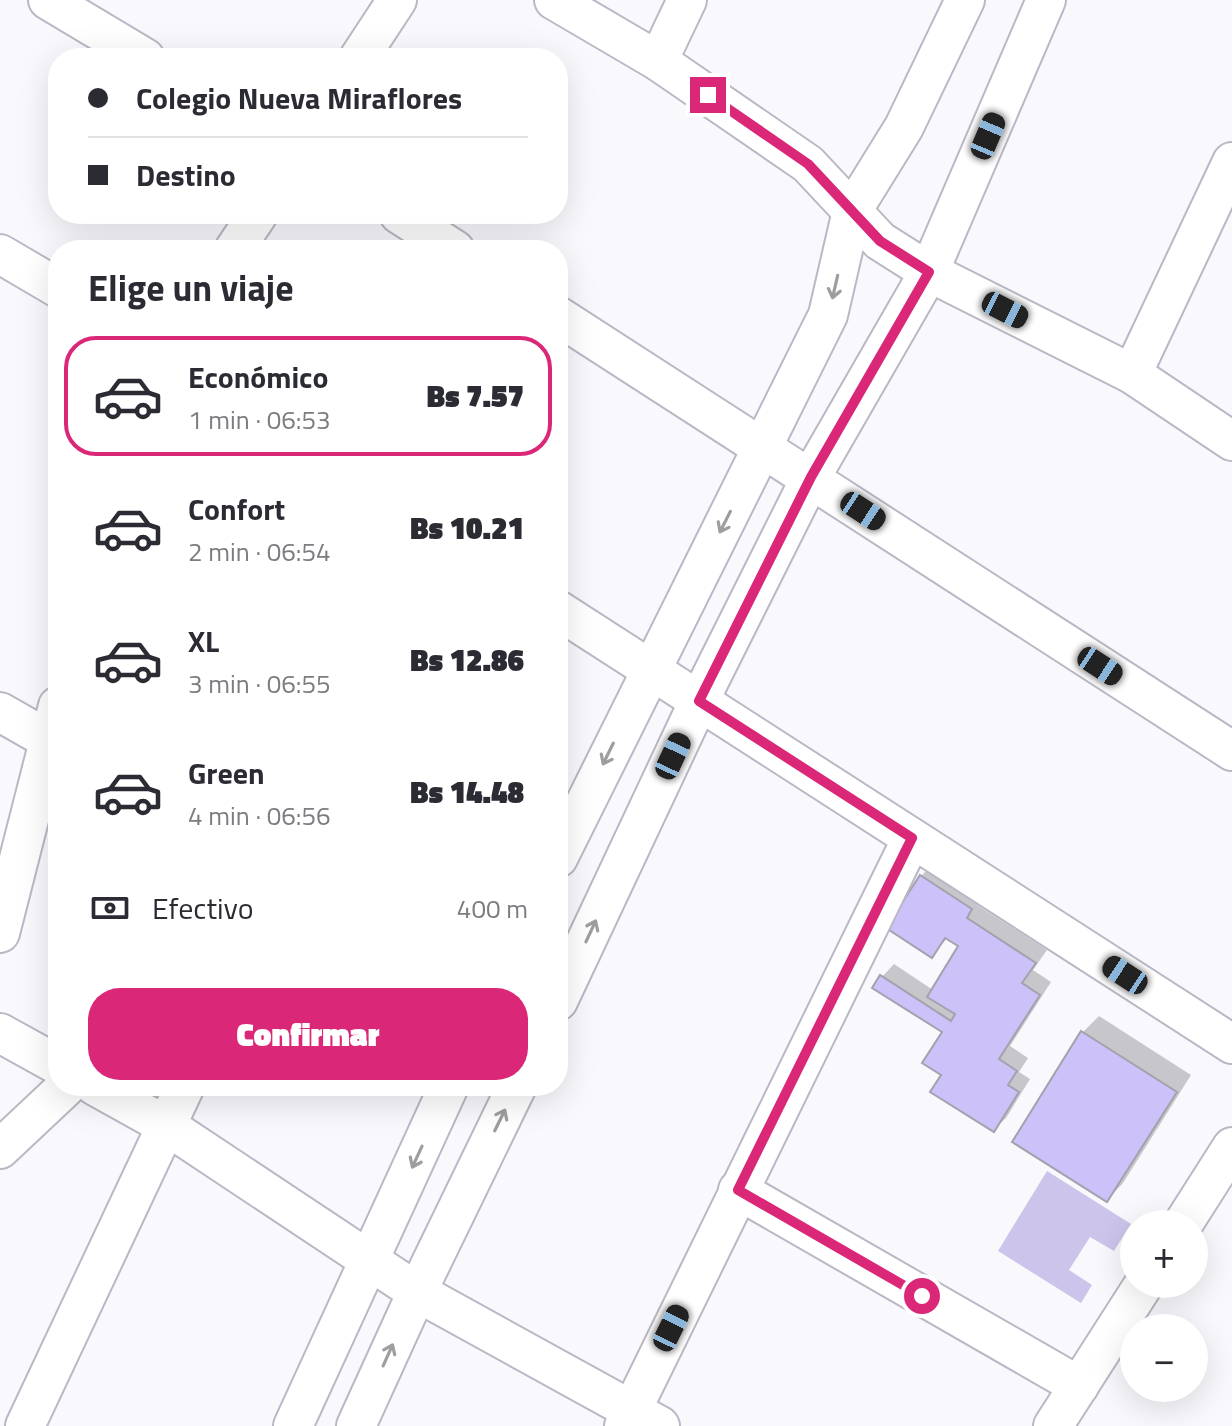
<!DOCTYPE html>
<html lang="es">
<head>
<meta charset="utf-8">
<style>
	body { margin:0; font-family:"Titillium Web",sans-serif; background:#f2f2f3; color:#2b2b33; height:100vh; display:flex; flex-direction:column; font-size:30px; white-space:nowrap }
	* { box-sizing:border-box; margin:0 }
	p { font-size:26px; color:#7c7c81 }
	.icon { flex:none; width:44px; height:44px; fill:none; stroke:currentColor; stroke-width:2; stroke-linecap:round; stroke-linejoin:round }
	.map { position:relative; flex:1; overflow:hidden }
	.details { position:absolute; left:48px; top:240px; width:520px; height:856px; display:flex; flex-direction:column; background:#fff; border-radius:32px; box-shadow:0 8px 32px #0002 }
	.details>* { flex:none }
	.hud { position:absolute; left:48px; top:48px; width:520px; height:176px; border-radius:32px; box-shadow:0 8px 32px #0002; display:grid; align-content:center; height:176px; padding:0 40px; background:#fff }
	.buttons { position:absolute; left:1120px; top:1210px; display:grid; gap:16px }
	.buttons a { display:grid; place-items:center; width:88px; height:88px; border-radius:50%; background:#fff; box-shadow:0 8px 32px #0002; font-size:40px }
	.end { position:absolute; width:36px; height:36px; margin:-18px; border:10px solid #db2777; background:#fff; box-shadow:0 0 0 4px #fff }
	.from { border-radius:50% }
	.car { position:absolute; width:24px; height:48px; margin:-24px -12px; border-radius:10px; box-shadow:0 0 6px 2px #0007; background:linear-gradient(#222 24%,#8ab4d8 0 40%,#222 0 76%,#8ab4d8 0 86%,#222 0) }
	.hud b { display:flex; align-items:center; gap:28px; height:76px; font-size:30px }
	.hud b+b { border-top:2px solid #e1e1e2 }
	.hud i { width:20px; height:20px; background:#2b2b33 }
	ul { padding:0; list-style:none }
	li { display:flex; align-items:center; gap:24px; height:120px; margin:0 16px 12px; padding:0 24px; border:4px solid transparent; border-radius:32px }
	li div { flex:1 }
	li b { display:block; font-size:30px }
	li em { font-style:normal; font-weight:800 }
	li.selected { border-color:#db2777 }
	li>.icon { width:72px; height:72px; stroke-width:1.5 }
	h2 { padding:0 40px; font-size:36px; line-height:96px }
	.pay { display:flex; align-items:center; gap:20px; height:88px; padding:0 40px; font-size:30px }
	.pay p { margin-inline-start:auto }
	.button { display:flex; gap:16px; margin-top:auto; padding:16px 40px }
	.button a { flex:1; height:92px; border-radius:32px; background:#db2777; color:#fff; font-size:32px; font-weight:800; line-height:92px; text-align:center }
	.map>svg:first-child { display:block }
	.green { fill:#ccc4eb }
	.shadow { fill:#0003 }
	.building { fill:#cdc1f9; stroke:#a3a1ad; stroke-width:2 }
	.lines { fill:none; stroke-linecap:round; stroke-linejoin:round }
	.minor-casing { stroke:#bab8c5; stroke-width:42 }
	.minor { stroke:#fff; stroke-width:38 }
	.oneway { stroke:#9e9ea0 }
	.route { stroke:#db2777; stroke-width:10 }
</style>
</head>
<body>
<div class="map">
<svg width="1232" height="1426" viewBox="0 0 1232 1426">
	<rect width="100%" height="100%" fill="#f9f8fd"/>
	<path class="green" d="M1047 1171 1131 1224 1114 1251 1090 1237 1069 1270 1092 1285 1081 1303 998 1251Z"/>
	<g class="shadow">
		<path d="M933 864 983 896 977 905 1047 950 1033 970 1051 982 1010 1046 1028 1058 1019 1072 1030 1079 1006 1118 993 1130 944 1075 945 1032 882 977 894 964 933 990 961 946 948 937 932 956 921 876Z"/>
		<path d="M1099 1016 1191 1075 1123 1183 1107 1200 1083 1032Z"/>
	</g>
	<g class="building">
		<path d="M920 875 972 909 967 918 1036 963 1022 983 1040 995 999 1059 1017 1071 1008 1085 1019 1092 994 1132 930 1092 941 1075 922 1063 942 1032 872 988 880 975 951 1021 955 1014 927 997 958 946 945 938 932 958 886 928Z"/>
		<path d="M1081 1031 1177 1092 1107 1202 1012 1142Z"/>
	</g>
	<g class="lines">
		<g class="minor-casing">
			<g id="minor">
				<path d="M48 0 145 58"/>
				<path d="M554 0 658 61 808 164 880 241 929 272 1132 374 1232 441"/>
				<path d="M359 58 397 0"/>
				<path d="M658 61 687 0"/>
				<path d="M399 214 455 250"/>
				<path d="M234 250 258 214"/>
				<path d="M0 254 58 288"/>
				<path d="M558 316 1232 751"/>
				<path d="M1132 374 1232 162"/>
				<path d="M558 610 1232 1044"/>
				<path d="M0 712 58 745"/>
				<path d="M558 858 828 315 852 211 904 127 965 0"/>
				<path d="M0 933 58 706"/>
				<path d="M558 1001 699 701 811 477 929 272 1046 0"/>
				<path d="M0 1033 58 1065"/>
				<path d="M95 1086 167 1126 417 1292 660 1426"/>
				<path d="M0 1149 67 1086"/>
				<path d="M738 1190 1079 1386"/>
				<path d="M1183 1224 1232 1147"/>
				<path d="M25 1426 185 1086"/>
				<path d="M293 1426 449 1086"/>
				<path d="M356 1426 417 1292 517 1086"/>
				<path d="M624 1426 912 838"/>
				<path d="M1053 1426 1144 1284"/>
			</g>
		</g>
		<use href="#minor" class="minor"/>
	</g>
	<defs><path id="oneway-shaft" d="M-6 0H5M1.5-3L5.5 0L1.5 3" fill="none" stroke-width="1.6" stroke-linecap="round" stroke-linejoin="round" transform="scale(2)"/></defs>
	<g class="oneway">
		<use href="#oneway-shaft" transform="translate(835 287) rotate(103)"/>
		<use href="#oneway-shaft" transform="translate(725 522) rotate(117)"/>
		<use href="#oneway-shaft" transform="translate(608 754) rotate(116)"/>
		<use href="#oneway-shaft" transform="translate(591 931) rotate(-65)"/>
		<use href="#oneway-shaft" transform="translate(500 1120) rotate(-64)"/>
		<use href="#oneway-shaft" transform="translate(417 1157) rotate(115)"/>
		<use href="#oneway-shaft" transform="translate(388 1355) rotate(-66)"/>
	</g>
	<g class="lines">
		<path class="route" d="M708 95 808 164 880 241 929 272 811 477 699 701 912 838 738 1190 922 1296"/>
	</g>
</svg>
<div class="buttons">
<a>+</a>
<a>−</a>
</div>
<i class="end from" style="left:922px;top:1296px"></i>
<i class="end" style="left:708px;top:95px"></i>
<i class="car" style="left:988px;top:136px;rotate:23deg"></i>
<i class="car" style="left:1005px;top:310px;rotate:117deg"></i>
<i class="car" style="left:863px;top:511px;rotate:123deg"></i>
<i class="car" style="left:1100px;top:666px;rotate:123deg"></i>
<i class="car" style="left:673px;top:756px;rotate:25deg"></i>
<i class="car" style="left:1125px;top:975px;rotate:303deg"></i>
<i class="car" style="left:671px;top:1328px;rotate:26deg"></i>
<div class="hud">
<b><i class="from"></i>Colegio Nueva Miraflores</b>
<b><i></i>Destino</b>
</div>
<section class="details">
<h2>Elige un viaje</h2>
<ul>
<li class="selected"><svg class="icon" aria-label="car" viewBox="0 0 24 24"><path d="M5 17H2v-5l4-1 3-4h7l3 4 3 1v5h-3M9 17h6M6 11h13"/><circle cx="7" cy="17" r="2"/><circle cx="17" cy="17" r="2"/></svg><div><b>Económico</b><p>1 min · 06:53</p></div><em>Bs 7.57</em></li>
<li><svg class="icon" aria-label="car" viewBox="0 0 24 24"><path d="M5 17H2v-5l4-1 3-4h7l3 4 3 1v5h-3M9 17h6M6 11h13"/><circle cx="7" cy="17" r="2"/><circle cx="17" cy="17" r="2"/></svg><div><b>Confort</b><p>2 min · 06:54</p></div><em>Bs 10.21</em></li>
<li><svg class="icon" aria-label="car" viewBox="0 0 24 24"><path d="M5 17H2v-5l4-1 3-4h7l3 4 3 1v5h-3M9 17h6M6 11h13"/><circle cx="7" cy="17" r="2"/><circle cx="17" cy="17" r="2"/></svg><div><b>XL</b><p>3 min · 06:55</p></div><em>Bs 12.86</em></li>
<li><svg class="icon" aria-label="car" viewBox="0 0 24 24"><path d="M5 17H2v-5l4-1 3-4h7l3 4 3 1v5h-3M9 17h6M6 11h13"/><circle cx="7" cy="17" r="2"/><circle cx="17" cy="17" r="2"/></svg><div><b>Green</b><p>4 min · 06:56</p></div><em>Bs 14.48</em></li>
</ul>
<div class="pay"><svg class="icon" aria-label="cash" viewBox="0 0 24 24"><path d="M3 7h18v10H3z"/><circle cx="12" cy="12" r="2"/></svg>Efectivo<p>400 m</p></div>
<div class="button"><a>Confirmar</a></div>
</section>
</div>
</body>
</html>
